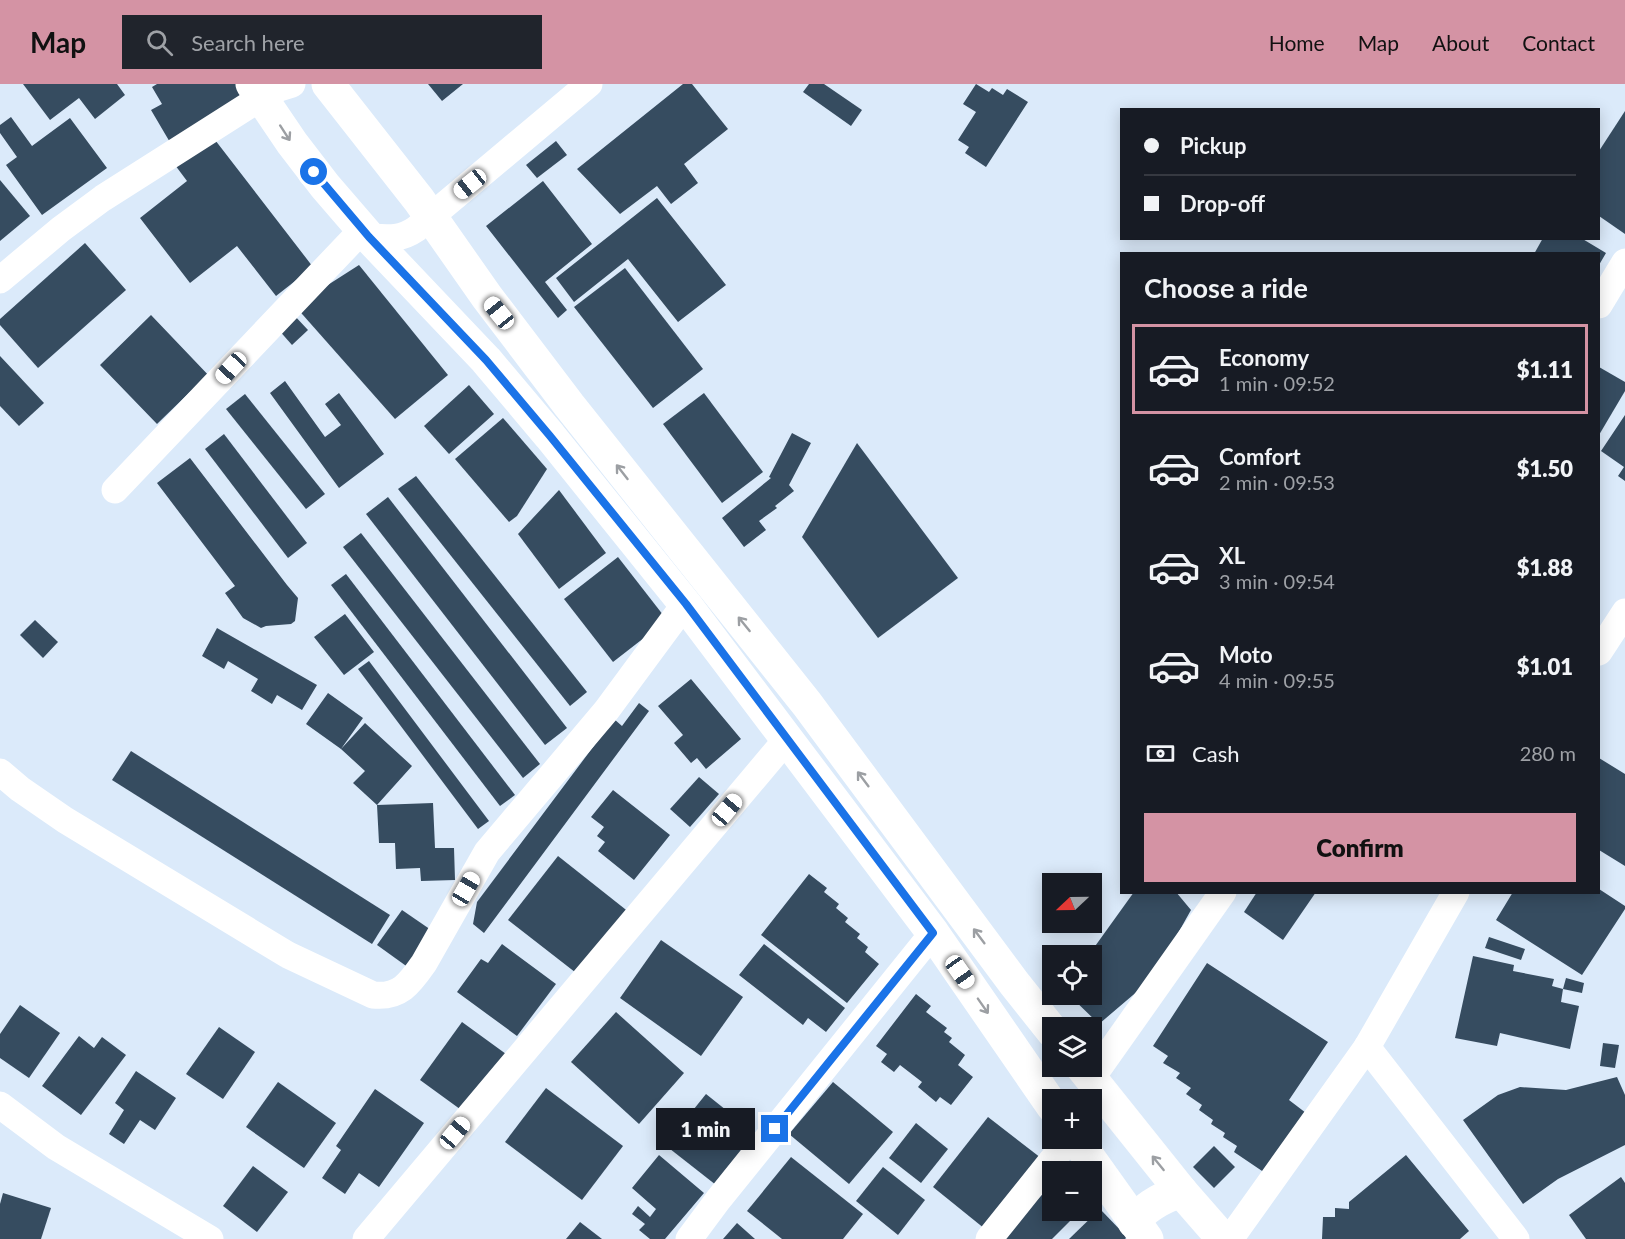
<!DOCTYPE html>
<html lang="en">
<head>
<meta charset="utf-8">
<style>
	body { margin:0; font-family:Lato,sans-serif; background:#20242c; color:#f1f3f6; height:100vh; display:flex; flex-direction:column; font-size:22px; white-space:nowrap }
	* { box-sizing:border-box; margin:0 }
	p { font-size:20px; color:#9ea1a6 }
	.icon { flex:none; width:33px; height:33px; fill:none; stroke:currentColor; stroke-width:2; stroke-linecap:round; stroke-linejoin:round }
	.map { position:relative; flex:1; overflow:hidden }
	.details { position:absolute; left:1120px; top:168px; width:480px; height:642px; display:flex; flex-direction:column; background:#171b24; border-radius:0px; box-shadow:0 3px 15px #0003 }
	.details>* { flex:none }
	.guide { position:absolute; left:1120px; top:24px; width:480px; height:132px; border-radius:0px; box-shadow:0 3px 15px #0003; display:grid; align-content:center; height:132px; padding:0 24px; background:#171b24 }
	.needle { width:39px; rotate:248deg }
	.fabs { position:absolute; left:1042px; top:789px; display:grid; gap:12px }
	.fabs a { display:grid; place-items:center; width:60px; height:60px; border-radius:0px; background:#171b24; box-shadow:0 3px 15px #0003; font-size:30px }
	.end { position:absolute; width:27px; height:27px; margin:-14px; border:8px solid #1a73e8; background:#fff; box-shadow:0 0 0 3px #fff }
	.from { border-radius:50% }
	.bubble { position:absolute; height:42px; border-radius:0px; background:#171b24; box-shadow:0 3px 15px #0003; font-size:20px; font-weight:800; line-height:42px; text-align:center }
	.car { position:absolute; width:18px; height:36px; margin:-18px -9px; border-radius:8px; box-shadow:0 0 4px 2px #0007; background:linear-gradient(#fff 24%,#345 0 40%,#fff 0 76%,#345 0 86%,#fff 0) }
	.guide b { display:flex; align-items:center; gap:21px; height:57px; font-size:22px }
	.guide b+b { border-top:2px solid #363941 }
	.guide i { width:15px; height:15px; background:#f1f3f6 }
	ul { padding:0; list-style:none }
	li { display:flex; align-items:center; gap:18px; height:90px; margin:0 12px 9px; padding:0 12px; border:3px solid transparent; border-radius:0px }
	li div { flex:1 }
	li b { display:block; font-size:22px }
	li em { font-style:normal; font-weight:800 }
	li.active { border-color:#d493a4 }
	li>.icon { width:54px; height:54px; stroke-width:1.5 }
	h2 { padding:0 24px; font-size:27px; line-height:72px }
	.pay { display:flex; align-items:center; gap:15px; height:66px; padding:0 24px; font-size:22px }
	.pay p { margin-inline-start:auto }
	.primary-button { display:flex; gap:12px; margin-top:auto; padding:12px 24px }
	.primary-button a { flex:1; height:69px; border-radius:0px; background:#d493a4; color:#111; font-size:24px; font-weight:800; line-height:69px; text-align:center }
	header { display:flex; align-items:center; gap:36px; box-sizing:border-box; height:84px; padding:0 30px; background:#d493a4; color:#111 }
	header strong { font-size:28px }
	nav { display:flex; gap:33px; margin-inline-start:auto; font-size:21px }
	.search { width:420px; height:54px; background:#20242c; display:flex; align-items:center; gap:15px; box-sizing:border-box; padding:0 21px; border-radius:0px; color:#9ea1a6; font-size:22px }
	.map>svg:first-child { display:block }
	.building { fill:#364c60 }
	.lines { fill:none; stroke-linecap:round; stroke-linejoin:round }
	.minor { stroke:#fff; stroke-width:27 }
	.secondary { stroke:#fff; stroke-width:33 }
	.oneway { stroke:#9c9fa3 }
	.route { stroke:#1a73e8; stroke-width:8 }
</style>
</head>
<body>
<header>
<strong>Map</strong>
<div class="search"><svg class="icon" aria-label="search" viewBox="0 0 24 24"><circle cx="10" cy="10" r="6"/><path d="M15 15l6 6"/></svg>Search here</div>
<nav><a>Home</a><a>Map</a><a>About</a><a>Contact</a></nav>
</header>
<div class="map">
<svg width="1625" height="1155" viewBox="0 0 1625 1155">
	<rect width="100%" height="100%" fill="#dbeafa"/>
	<g class="building">
		<path d="M23 0H117L125 11 95 35 79 14 50 36Z"/>
		<path d="M157 0H237L246 16 171 60 151 26 162 20 152 3Z"/>
		<path d="M428 0H463L442 17Z"/>
		<path d="M683 0H692L728 45 684 80 698 99 671 120 657 102 620 130 577 85Z"/>
		<path d="M809 0H824L862 26 851 42 803 8Z"/>
		<path d="M976 0 989 8 992 4 1003 11 1007 5 1028 18 986 83 965 69 969 63 958 56 976 28 963 20Z"/>
		<path d="M1625 27V150L1599 132V67Z"/>
		<path d="M11 33 32 62 70 34 107 84 42 131 6 81 17 73 0 49V41Z"/>
		<path d="M212 52 313 183 276 212 237 162 190 199 140 134 187 97 175 81Z"/>
		<path d="M556 57 567 71 537 94 526 81Z"/>
		<path d="M0 96 30 132 0 157Z"/>
		<path d="M543 97 592 160 545 198 567 226 558 234 486 142Z"/>
		<path d="M657 114 726 201 678 238 628 175 574 218 556 194Z"/>
		<path d="M1543 154H1581L1606 169 1599 181V170H1534Z"/>
		<path d="M85 159 126 206 38 284 0 241V235Z"/>
		<path d="M359 181 448 291 395 335 295 222Z"/>
		<path d="M625 184 703 285 653 324 574 223Z"/>
		<path d="M293 230 308 246 292 261 277 244Z"/>
		<path d="M151 231 213 296 190 308 157 340 100 281Z"/>
		<path d="M0 272 44 319 19 342 0 322Z"/>
		<path d="M1599 283 1625 298V307L1599 351Z"/>
		<path d="M285 297 325 353 341 341 325 320 339 309 384 370 339 404 270 309Z"/>
		<path d="M469 301 494 330 449 370 424 342Z"/>
		<path d="M704 309 763 388 722 419 663 340Z"/>
		<path d="M245 310 325 410 306 425 226 325Z"/>
		<path d="M1625 331V397L1618 392 1624 383 1601 367Z"/>
		<path d="M503 334 547 385 517 432 509 438 455 375Z"/>
		<path d="M792 349 811 359 789 401 794 407 775 422 777 424 759 437 766 446 744 463 722 434 771 394 769 393Z"/>
		<path d="M224 350 307 459 288 474 205 365Z"/>
		<path d="M857 359 958 494 878 554 802 453Z"/>
		<path d="M190 374 287 501 298 514 295 537 291 540 266 542 261 544 243 534 225 509 235 502 157 399Z"/>
		<path d="M416 392 587 608 570 622 398 405Z"/>
		<path d="M559 406 606 469 559 505 518 450Z"/>
		<path d="M388 413 567 644 545 661 366 430Z"/>
		<path d="M361 449 540 680 523 694 343 463Z"/>
		<path d="M618 473 667 536 613 578 564 515Z"/>
		<path d="M346 490 515 711 500 722 331 501Z"/>
		<path d="M345 530 374 568 344 591 314 553Z"/>
		<path d="M35 536 58 558 43 574 20 551Z"/>
		<path d="M217 544 317 601 302 626 277 611 272 620 251 607 258 595 228 577 224 585 202 572Z"/>
		<path d="M369 577 489 737 478 745 358 585Z"/>
		<path d="M691 595 741 655 706 685 697 674 691 679 674 659 683 651 658 622Z"/>
		<path d="M328 609 363 634 341 665 365 639 412 682 377 721 353 699 365 687 341 665 306 640Z"/>
		<path d="M639 619 649 627 484 849 473 840 477 818 614 635 622 642Z"/>
		<path d="M131 667 390 831 372 860 112 696Z"/>
		<path d="M1599 674 1625 690V782L1599 766Z"/>
		<path d="M699 693 719 710 690 743 670 725Z"/>
		<path d="M613 706 670 751 634 796 598 767 605 758 597 752 604 743 591 733Z"/>
		<path d="M433 719 435 764H454L455 796 421 797 420 784 396 785 395 759H379L377 721Z"/>
		<path d="M558 772 630 829 580 892 508 836Z"/>
		<path d="M809 790 827 804 824 808 839 820 836 824 848 834 845 838 860 850 857 854 868 863 865 868 879 880 847 919 761 851Z"/>
		<path d="M1599 805 1625 822V825L1582 891 1496 836 1513 808H1599Z"/>
		<path d="M1134 808H1176L1191 826 1153 894 1099 940 1068 910H1092V872H1088Z"/>
		<path d="M1257 808H1316L1283 856 1244 828Z"/>
		<path d="M402 826 434 848 409 884 377 861Z"/>
		<path d="M1489 853 1525 865 1521 876 1485 864Z"/>
		<path d="M661 856 743 913 701 972 620 914Z"/>
		<path d="M502 860 556 900 517 952 457 908 481 875 488 879Z"/>
		<path d="M764 860 845 924 826 948 808 934 803 941 739 891Z"/>
		<path d="M1473 872 1514 881 1513 887 1554 895 1552 902 1563 905 1561 918 1579 922 1570 965 1500 949 1497 962 1455 954Z"/>
		<path d="M1207 879 1328 958 1289 1016 1306 1029 1268 1091 1234 1068 1237 1062 1223 1053 1225 1049 1211 1040 1213 1036 1199 1026 1202 1021 1186 1010 1191 1004 1176 994 1180 989 1163 979 1168 972 1153 962Z"/>
		<path d="M1566 894 1584 899 1582 909 1563 905Z"/>
		<path d="M916 910 931 922 926 928 947 944 944 948 952 954 949 958 965 971 958 981 973 993 951 1021 940 1013 936 1018 918 1003 922 998 900 981 894 988 881 978 887 970 876 962Z"/>
		<path d="M20 921 60 949 29 994 0 974V950Z"/>
		<path d="M616 928 684 989 639 1040 571 978Z"/>
		<path d="M462 938 506 970 464 1028 420 996Z"/>
		<path d="M219 943 255 968 223 1015 186 990Z"/>
		<path d="M79 952 94 964 102 953 126 971 81 1031 42 1002Z"/>
		<path d="M1603 959 1619 961 1615 984 1600 982Z"/>
		<path d="M136 987 176 1014 155 1046 140 1036 124 1060 109 1050 124 1026 115 1019Z"/>
		<path d="M1617 993 1625 1011V1061L1558 1095 1523 1120 1463 1036 1498 1011 1520 1003 1566 1006Z"/>
		<path d="M278 998 336 1039 304 1084 246 1043Z"/>
		<path d="M833 998 893 1048 849 1100 789 1050Z"/>
		<path d="M546 1004 623 1062 582 1116 505 1058Z"/>
		<path d="M375 1005 424 1039 379 1103 359 1089 345 1110 322 1094 341 1066 336 1062Z"/>
		<path d="M706 1010 756 1050 716 1101 665 1061Z"/>
		<path d="M988 1033 1041 1074 985 1145 933 1103Z"/>
		<path d="M916 1039 948 1065 921 1099 889 1074Z"/>
		<path d="M1214 1062 1235 1083 1214 1104 1193 1083Z"/>
		<path d="M659 1071 704 1109 665 1155H650L639 1146 645 1140 632 1130 638 1122 650 1133 656 1125 632 1104Z"/>
		<path d="M1406 1071 1469 1147 1460 1155H1322L1323 1133H1335V1124L1349 1125V1118Z"/>
		<path d="M791 1073 863 1130 843 1155H782L747 1127Z"/>
		<path d="M253 1082 288 1108 257 1148 223 1122Z"/>
		<path d="M883 1083 925 1116 898 1151 856 1117Z"/>
		<path d="M1621 1093 1625 1099V1155H1586L1569 1131Z"/>
		<path d="M1050 1103 1053 1107V1126H1072L1076 1131 1052 1155H996Z"/>
		<path d="M3 1109 51 1124 41 1155H0V1120Z"/>
		<path d="M1100 1125 1127 1153 1125 1155H1069Z"/>
		<path d="M580 1138 602 1155H566Z"/>
		<path d="M737 1139 755 1155H723Z"/>
	</g>
	<g class="lines">
		<g class="minor">
			<path d="M369 153C388 154 400 156 416 145L589 0"/>
			<path d="M0 196 61 145 103 114 262 13 279 4 292 0"/>
			<path d="M1599 221 1625 178"/>
			<path d="M115 406 363 145"/>
			<path d="M1599 568 1625 528"/>
			<path d="M0 688 20 705 65 736 288 871 373 911C400 914 410 899 424 879L487 768 606 627 685 520"/>
			<path d="M1367 963 1516 1155"/>
			<path d="M1091 995 1223 808"/>
			<path d="M0 1021 56 1063 210 1155"/>
			<path d="M366 1155 787 655"/>
			<path d="M689 1155 718 1116 933 849"/>
			<path d="M989 1155 1070 1054"/>
			<path d="M1230 1155 1367 963 1456 808"/>
		</g>
		<g class="secondary">
			<path d="M252 0 292 59 325 102 369 153 486 276 550 352 685 520 933 849 1053 1023"/>
			<path d="M328 0 419 116 487 213 569 321 807 620 1014 899 1053 948"/>
			<path d="M1081 982 1181 1107 1223 1155"/>
			<path d="M1075 1054 1147 1155"/>
			<path d="M1134 1138C1145 1122 1164 1113 1181 1107"/>
		</g>
	</g>
	<defs><path id="oneway-shaft" d="M-6 0H5M1.5-3L5.5 0L1.5 3" fill="none" stroke-width="1.6" stroke-linecap="round" stroke-linejoin="round" transform="scale(1.5)"/></defs>
	<g class="oneway">
		<use href="#oneway-shaft" transform="translate(285 49) rotate(57)"/>
		<use href="#oneway-shaft" transform="translate(622 388) rotate(-128)"/>
		<use href="#oneway-shaft" transform="translate(744 540) rotate(-129)"/>
		<use href="#oneway-shaft" transform="translate(863 695) rotate(-127)"/>
		<use href="#oneway-shaft" transform="translate(979 852) rotate(-127)"/>
		<use href="#oneway-shaft" transform="translate(983 922) rotate(55)"/>
		<use href="#oneway-shaft" transform="translate(1158 1079) rotate(-129)"/>
	</g>
	<g class="lines">
		<path class="route" d="M314 88 369 153 486 276 550 352 686 520 933 849 775 1045"/>
	</g>
</svg>
<div class="fabs">
<a><svg class="needle" viewBox="-14 -14 28 28"><path d="M0-13l5 13h-10z" fill="#e53935"/><path d="M0 13l5-13h-10z" fill="#9ea1a6"/></svg></a>
<a><svg class="icon" aria-label="locate" viewBox="0 0 24 24"><circle cx="12" cy="12" r="6"/><path d="M12 2v4M12 18v4M2 12h4M18 12h4"/></svg></a>
<a><svg class="icon" aria-label="layers" viewBox="0 0 24 24"><path d="M12 4l9 5-9 5-9-5zM3 14l9 5 9-5"/></svg></a>
<a>+</a>
<a>−</a>
</div>
<i class="end from" style="left:314px;top:88px"></i>
<i class="end" style="left:775px;top:1045px"></i>
<div class="bubble" style="left:656px;top:1024px;width:99px">1 min</div>
<i class="car" style="left:470px;top:100px;rotate:231deg"></i>
<i class="car" style="left:499px;top:229px;rotate:321deg"></i>
<i class="car" style="left:231px;top:284px;rotate:223deg"></i>
<i class="car" style="left:727px;top:726px;rotate:40deg"></i>
<i class="car" style="left:466px;top:805px;rotate:30deg"></i>
<i class="car" style="left:960px;top:888px;rotate:145deg"></i>
<i class="car" style="left:455px;top:1049px;rotate:40deg"></i>
<div class="guide">
<b><i class="from"></i>Pickup</b>
<b><i></i>Drop-off</b>
</div>
<section class="details">
<h2>Choose a ride</h2>
<ul>
<li class="active"><svg class="icon" aria-label="car" viewBox="0 0 24 24"><path d="M5 17H2v-5l4-1 3-4h7l3 4 3 1v5h-3M9 17h6M6 11h13"/><circle cx="7" cy="17" r="2"/><circle cx="17" cy="17" r="2"/></svg><div><b>Economy</b><p>1 min · 09:52</p></div><em>$1.11</em></li>
<li><svg class="icon" aria-label="car" viewBox="0 0 24 24"><path d="M5 17H2v-5l4-1 3-4h7l3 4 3 1v5h-3M9 17h6M6 11h13"/><circle cx="7" cy="17" r="2"/><circle cx="17" cy="17" r="2"/></svg><div><b>Comfort</b><p>2 min · 09:53</p></div><em>$1.50</em></li>
<li><svg class="icon" aria-label="car" viewBox="0 0 24 24"><path d="M5 17H2v-5l4-1 3-4h7l3 4 3 1v5h-3M9 17h6M6 11h13"/><circle cx="7" cy="17" r="2"/><circle cx="17" cy="17" r="2"/></svg><div><b>XL</b><p>3 min · 09:54</p></div><em>$1.88</em></li>
<li><svg class="icon" aria-label="car" viewBox="0 0 24 24"><path d="M5 17H2v-5l4-1 3-4h7l3 4 3 1v5h-3M9 17h6M6 11h13"/><circle cx="7" cy="17" r="2"/><circle cx="17" cy="17" r="2"/></svg><div><b>Moto</b><p>4 min · 09:55</p></div><em>$1.01</em></li>
</ul>
<div class="pay"><svg class="icon" aria-label="cash" viewBox="0 0 24 24"><path d="M3 7h18v10H3z"/><circle cx="12" cy="12" r="2"/></svg>Cash<p>280 m</p></div>
<div class="primary-button"><a>Confirm</a></div>
</section>
</div>
</body>
</html>
